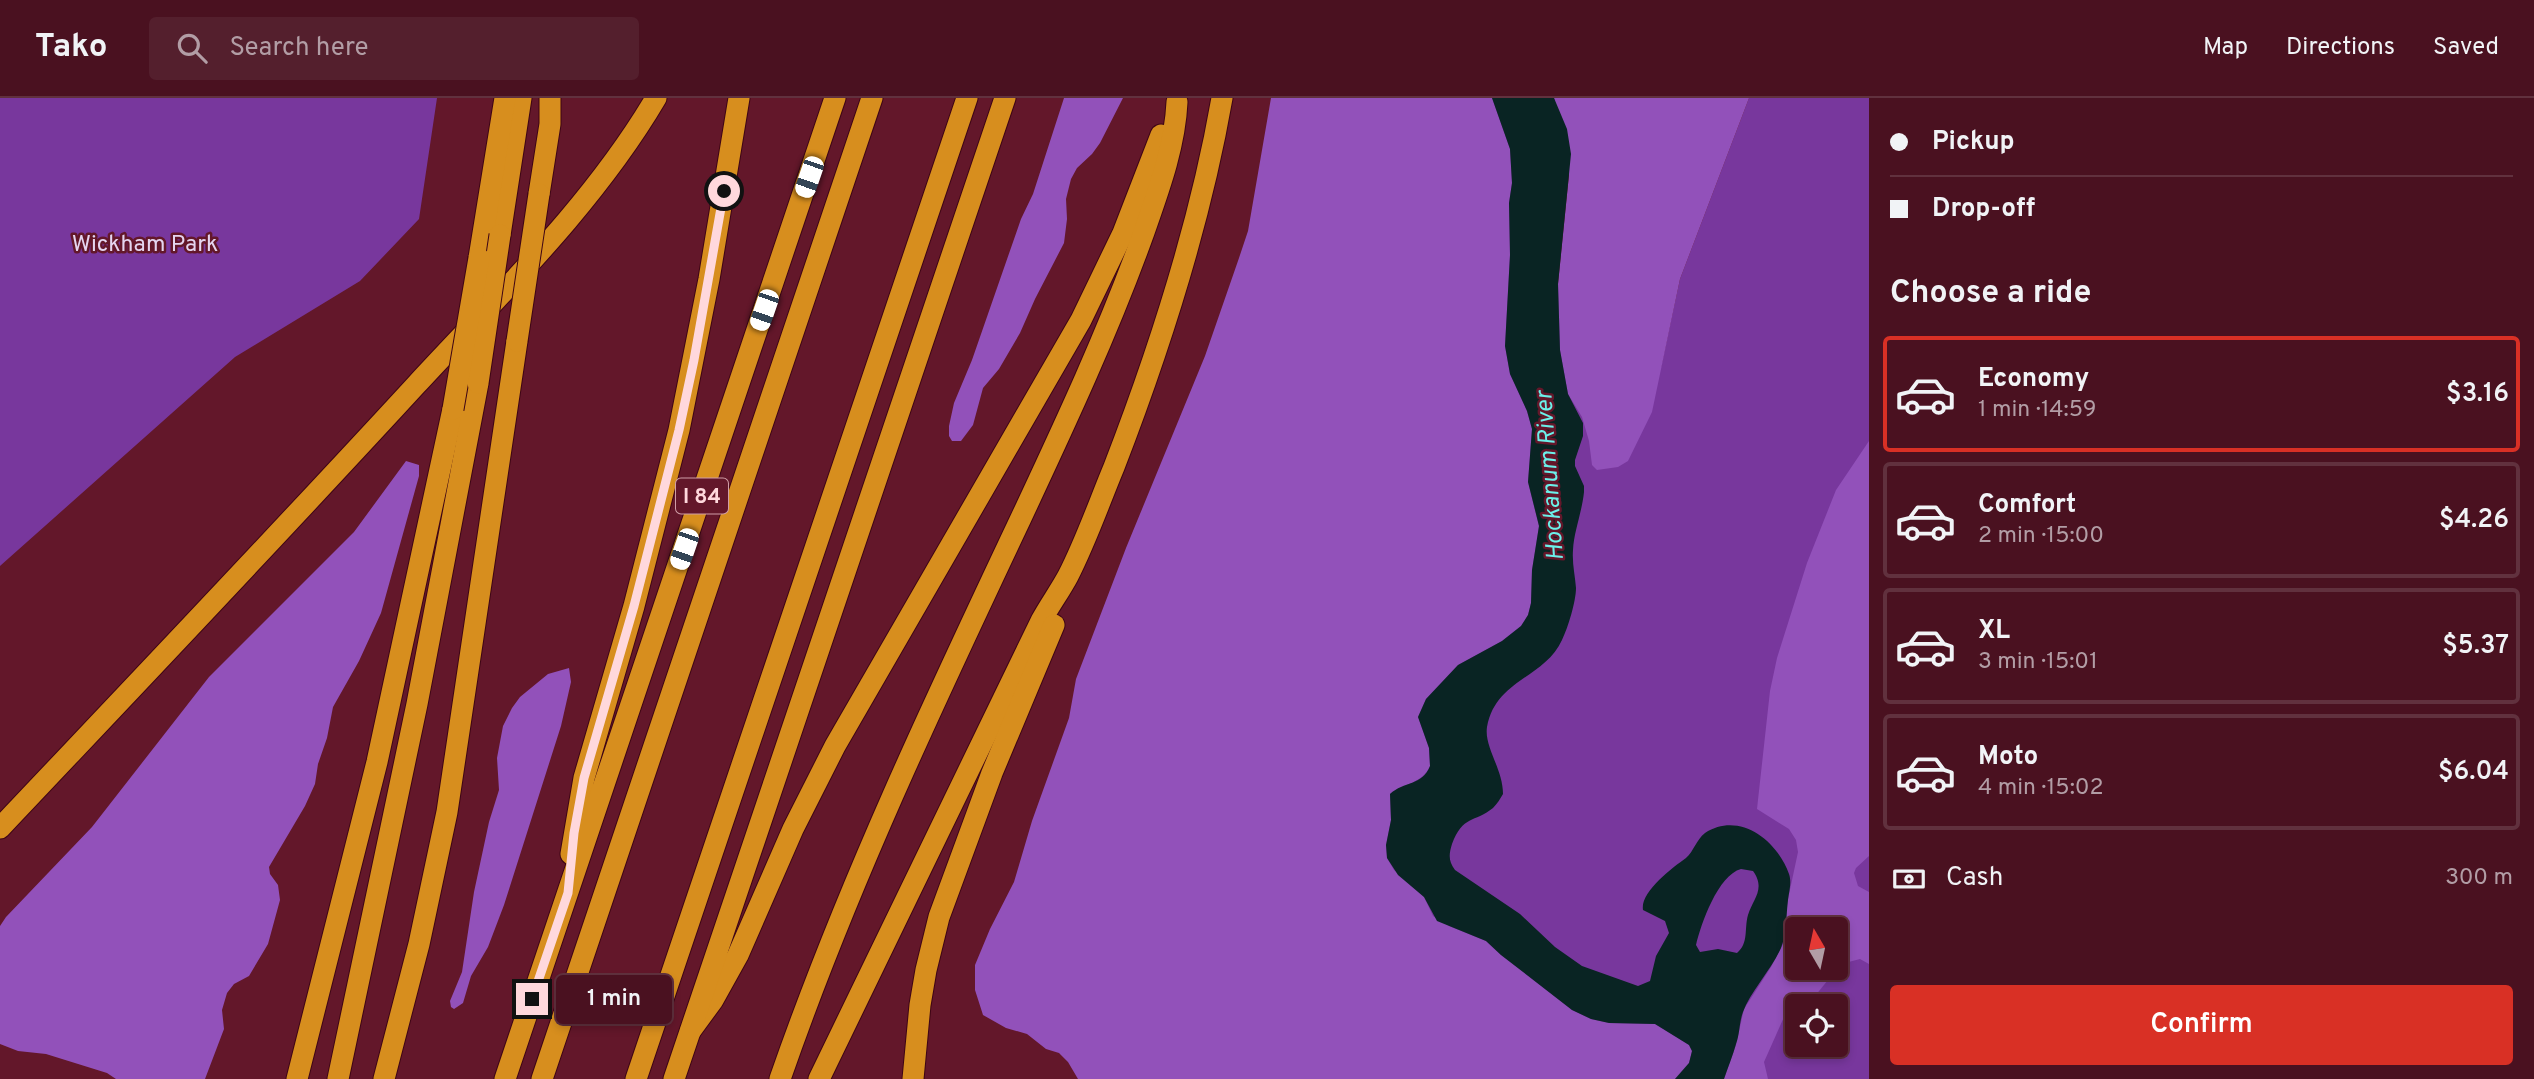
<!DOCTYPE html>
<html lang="en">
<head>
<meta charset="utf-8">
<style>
	body { margin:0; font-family:Overpass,sans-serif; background:#541f2d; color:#f1f3f6; height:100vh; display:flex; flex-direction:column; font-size:26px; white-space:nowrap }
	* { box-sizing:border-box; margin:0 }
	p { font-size:23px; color:#b29da5 }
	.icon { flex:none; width:38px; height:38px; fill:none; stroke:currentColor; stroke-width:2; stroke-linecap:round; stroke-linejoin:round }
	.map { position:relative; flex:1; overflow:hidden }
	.panel { display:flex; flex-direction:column; background:#4a1120; width:665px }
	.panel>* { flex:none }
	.banner { display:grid; align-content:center; height:154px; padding:0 21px; background:#4a1120 }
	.needle { width:46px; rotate:351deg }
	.buttons { position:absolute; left:1785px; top:819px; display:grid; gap:14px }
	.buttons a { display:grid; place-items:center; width:63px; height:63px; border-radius:7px; background:#4a1120; box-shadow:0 4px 10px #0003,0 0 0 2px #61313e; font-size:35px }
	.end { position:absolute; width:32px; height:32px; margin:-16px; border:9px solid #ffd8dc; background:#111; box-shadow:0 0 0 4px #111 }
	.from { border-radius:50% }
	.bubble { position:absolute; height:49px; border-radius:7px; background:#4a1120; box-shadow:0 4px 10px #0003,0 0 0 2px #61313e; font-size:23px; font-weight:600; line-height:49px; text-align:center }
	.car { position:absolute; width:21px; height:42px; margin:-21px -10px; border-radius:9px; box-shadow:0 0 5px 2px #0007; background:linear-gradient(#fff 24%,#345 0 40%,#fff 0 76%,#345 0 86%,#fff 0) }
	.banner b { display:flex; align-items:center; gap:24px; height:66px; font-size:26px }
	.banner b+b { border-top:2px solid #61313e }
	.banner i { width:18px; height:18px; background:#f1f3f6 }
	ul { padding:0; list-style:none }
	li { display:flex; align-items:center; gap:21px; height:116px; margin:0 14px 10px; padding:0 7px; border:4px solid #61313e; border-radius:7px }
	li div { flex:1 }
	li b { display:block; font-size:26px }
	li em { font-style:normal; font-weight:600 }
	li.current { border-color:#d93025 }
	li>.icon { width:63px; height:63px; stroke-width:1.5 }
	h2 { padding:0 21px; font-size:32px; line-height:84px }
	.pay { display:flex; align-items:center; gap:18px; height:77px; padding:0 21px; font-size:26px }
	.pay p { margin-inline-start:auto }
	.action { display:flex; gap:14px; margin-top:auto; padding:14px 21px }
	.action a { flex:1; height:80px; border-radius:7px; background:#d93025; color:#fff; font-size:28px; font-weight:600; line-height:80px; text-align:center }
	header { display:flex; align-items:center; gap:42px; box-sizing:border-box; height:98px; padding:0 35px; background:#4a1120; border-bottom:2px solid #61313e }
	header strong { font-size:33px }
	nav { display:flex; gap:38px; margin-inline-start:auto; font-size:24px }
	.search { width:490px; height:63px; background:#541f2d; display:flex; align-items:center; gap:18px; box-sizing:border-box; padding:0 24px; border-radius:7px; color:#b29da5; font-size:26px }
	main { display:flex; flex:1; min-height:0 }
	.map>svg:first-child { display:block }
	.green { fill:#78379d; fill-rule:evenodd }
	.forest { fill:#9251ba; fill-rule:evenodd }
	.water { fill:#092423; fill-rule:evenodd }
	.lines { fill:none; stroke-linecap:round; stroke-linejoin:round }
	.highway-casing { stroke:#3e0515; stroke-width:23 }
	.highway { stroke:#d78e1e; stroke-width:21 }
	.highway-bridge-casing { stroke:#3e0515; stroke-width:23; stroke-linecap:butt }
	.highway-bridge { stroke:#d78e1e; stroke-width:21 }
	.route { stroke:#ffd8dc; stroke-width:9 }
	.labels { text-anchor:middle; stroke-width:5; stroke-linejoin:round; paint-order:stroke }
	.shield { fill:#63172a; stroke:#d09ea7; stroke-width:2 }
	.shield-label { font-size:21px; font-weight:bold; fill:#ffd8dc }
	.park-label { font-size:23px; fill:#e4d5f0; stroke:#63172a }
	.water-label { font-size:24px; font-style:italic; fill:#6bf1ea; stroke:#63172a }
</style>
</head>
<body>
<header>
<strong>Tako</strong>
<div class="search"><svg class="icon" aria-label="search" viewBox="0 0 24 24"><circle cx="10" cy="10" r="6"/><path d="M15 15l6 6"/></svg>Search here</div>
<nav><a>Map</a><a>Directions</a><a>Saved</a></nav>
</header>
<main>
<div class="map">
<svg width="1869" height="981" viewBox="0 0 1869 981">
	<rect width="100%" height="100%" fill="#63172a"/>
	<g class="green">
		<path d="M0 0H437L419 121 360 183 235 259 0 468Z"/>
		<path d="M1332 0H1524L1535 169 1661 269 1680 181 1749 0H1869V981H1100ZM1797 831H1836V870H1797ZM1797 908H1836V947H1797Z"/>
	</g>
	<g class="forest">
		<path d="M1064 0H1123L1100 45 1092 56 1077 70 1071 81 1066 101 1067 121 1064 145 1035 201 1020 235 999 271 983 290 973 327 961 343H952L949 338V328L954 305 972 262 1021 121 1033 96Z"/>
		<path d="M1271 0H1492L1510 51 1512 85 1509 105 1510 157 1505 248 1510 276 1527 313 1532 331 1528 384 1539 428 1532 472 1531 505 1528 517 1521 528 1502 543 1458 567 1426 601 1418 619 1429 650 1430 668C1422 686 1404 685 1390 696L1391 722 1386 747 1387 760 1394 772 1424 799 1433 818 1449 828 1486 843 1501 857 1572 912 1591 921 1609 925 1655 926 1689 947 1692 953 1689 965 1675 981H1078L1068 964 1059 955 1046 951 1027 936 1006 930 983 917 975 892V867L990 831 1014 784 1032 723 1069 620 1076 581 1126 450 1205 258 1239 160 1248 133Z"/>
		<path d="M1554 0H1749L1680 181 1652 314 1628 363 1618 369 1597 372 1592 367 1589 343 1582 319 1568 296 1560 252 1558 186 1569 77Z"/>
		<path d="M1869 343V758L1856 770 1854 775 1858 788 1869 794V866L1860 861 1841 866 1815 898 1784 919 1764 964 1768 981H1724L1736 947 1744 911 1771 869 1783 846 1788 801 1798 754 1796 742 1789 731 1757 711 1770 593 1777 560 1807 465 1836 392ZM1797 831H1836V870H1797Z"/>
		<path d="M406 363 419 367V378L381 515 359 563 333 609 327 640 318 666 315 686 305 708 269 769 270 776 278 787 280 802 268 846 249 878 234 886 227 895 222 912 224 931 205 981H116L107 975 46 956 18 953 0 946V828L6 819 92 729 209 579 354 434Z"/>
		<path d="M569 570 571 584 561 628 504 807 488 849 471 878 463 905 454 911 451 909 450 903 462 874 474 794 489 724 499 692 497 660 503 628 512 610 520 599 548 576Z"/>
	</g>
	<path class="water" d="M1492 0H1554L1567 31 1571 56 1558 186 1560 252 1568 296 1583 325V338L1575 362V368L1584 388V394C1582 414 1574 433 1573 452 1572 465 1575 477 1576 490 1576 503 1568 530 1562 542 1545 580 1496 581 1487 629 1484 649 1503 671 1503 696 1500 701 1497 706 1493 710 1474 725 1463 717 1452 746 1449 756 1448 763 1455 772L1520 816 1555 849 1582 868 1638 888 1650 883 1656 858 1669 835 1665 823 1643 812C1640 794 1672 770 1686 760 1694 753 1696 742 1705 735 1739 713 1777 742 1789 776 1792 785 1789 793 1788 802 1786 817 1787 835 1781 850 1771 872 1750 894 1743 914 1739 925 1740 935 1736 946 1733 957 1728 969 1724 981H1675L1689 965 1692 953 1689 947 1655 926 1609 925 1591 921 1572 912 1501 857 1486 843 1437 823 1424 799 1398 777 1387 760 1386 747 1391 722 1390 696C1404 683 1422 688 1430 668L1429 650 1418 619 1426 601 1458 567 1502 543 1521 528 1528 517 1531 505 1532 472 1539 428 1528 384 1532 331 1527 313 1510 276 1505 248 1510 157 1509 105 1512 85 1510 51ZM1741 771 1753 773C1766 791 1753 801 1748 817 1744 831 1749 845 1737 855L1718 851 1700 854 1696 847C1701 826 1718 777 1741 771Z"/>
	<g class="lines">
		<g class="highway-casing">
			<g id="highway">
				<path d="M539 96 550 26V0"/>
				<path d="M500 137 521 0"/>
				<path d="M479 160 505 0"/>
				<path d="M0 730C139 583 279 436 416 287 500 196 593 107 656 0"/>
				<path d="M571 756 584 680 634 508 679 332 709 181 739 0"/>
				<path d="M691 932 713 902 738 857 793 731 835 648 1081 222 1123 135 1161 37"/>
				<path d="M297 981 377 664 453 311"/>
				<path d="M338 981 417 606 478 285"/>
				<path d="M384 981 419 846 447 714 517 243"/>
				<path d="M505 981 835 0"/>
				<path d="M542 981 872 0"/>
				<path d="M636 981 967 0"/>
				<path d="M674 981 1005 0"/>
				<path d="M780 981C847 788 934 604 1021 420 1065 326 1108 234 1143 137 1158 94 1175 49 1177 4"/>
				<path d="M819 981 1041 523C1049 508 1060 493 1068 478 1086 443 1099 405 1114 369 1160 250 1200 126 1222 0"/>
				<path d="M913 981 920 907 926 872 939 819 992 675 1054 527"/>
			</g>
		</g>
		<use href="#highway" class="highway"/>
		<g class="highway-bridge-casing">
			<g id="highway-bridge">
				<path d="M517 243 539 96"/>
				<path d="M478 285 500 137"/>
				<path d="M453 311 479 160"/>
			</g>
		</g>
		<use href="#highway-bridge" class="highway-bridge"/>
	</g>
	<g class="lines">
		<path class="route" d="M532 901 568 795 574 735 584 680 634 508 679 332 694 262 724 93"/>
	</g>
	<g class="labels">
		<rect class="shield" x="676" y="380.5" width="52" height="35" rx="5"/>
		<g class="shield-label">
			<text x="702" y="405">I 84</text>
		</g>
		<g class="park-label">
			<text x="145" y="153">Wickham Park</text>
		</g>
		<g class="water-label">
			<text transform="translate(1549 378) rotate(-94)" y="8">Hockanum River</text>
		</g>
	</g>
</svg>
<div class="buttons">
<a><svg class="needle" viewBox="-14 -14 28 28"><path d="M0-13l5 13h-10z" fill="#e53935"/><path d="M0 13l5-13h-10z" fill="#b29da5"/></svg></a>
<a><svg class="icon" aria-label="locate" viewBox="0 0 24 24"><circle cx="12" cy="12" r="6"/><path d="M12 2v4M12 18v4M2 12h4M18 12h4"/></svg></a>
</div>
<i class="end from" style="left:724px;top:93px"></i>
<i class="end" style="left:532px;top:901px"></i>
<div class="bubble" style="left:556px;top:877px;width:116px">1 min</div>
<i class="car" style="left:809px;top:79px;rotate:199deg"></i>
<i class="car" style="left:764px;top:212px;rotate:199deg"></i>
<i class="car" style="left:684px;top:451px;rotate:199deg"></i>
</div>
<section class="panel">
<div class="banner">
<b><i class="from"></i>Pickup</b>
<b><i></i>Drop-off</b>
</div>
<h2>Choose a ride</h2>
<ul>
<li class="current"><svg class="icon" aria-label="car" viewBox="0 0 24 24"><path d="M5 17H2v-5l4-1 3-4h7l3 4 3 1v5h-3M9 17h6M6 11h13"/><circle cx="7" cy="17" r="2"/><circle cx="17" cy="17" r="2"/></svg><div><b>Economy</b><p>1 min · 14:59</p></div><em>$3.16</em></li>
<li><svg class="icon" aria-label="car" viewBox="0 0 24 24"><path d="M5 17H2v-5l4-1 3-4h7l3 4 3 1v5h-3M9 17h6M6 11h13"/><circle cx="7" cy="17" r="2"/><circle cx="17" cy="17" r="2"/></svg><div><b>Comfort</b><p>2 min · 15:00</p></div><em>$4.26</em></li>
<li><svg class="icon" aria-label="car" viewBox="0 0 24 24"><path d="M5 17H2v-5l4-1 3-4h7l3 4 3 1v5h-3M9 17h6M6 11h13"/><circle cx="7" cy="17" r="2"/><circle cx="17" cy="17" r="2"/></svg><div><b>XL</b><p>3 min · 15:01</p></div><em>$5.37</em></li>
<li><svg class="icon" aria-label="car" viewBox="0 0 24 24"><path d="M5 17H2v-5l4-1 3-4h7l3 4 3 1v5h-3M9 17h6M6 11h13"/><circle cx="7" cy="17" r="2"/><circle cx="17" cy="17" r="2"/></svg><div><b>Moto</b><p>4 min · 15:02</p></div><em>$6.04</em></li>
</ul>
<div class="pay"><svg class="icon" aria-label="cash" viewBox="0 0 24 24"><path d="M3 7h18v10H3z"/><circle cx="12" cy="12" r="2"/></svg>Cash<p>300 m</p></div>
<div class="action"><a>Confirm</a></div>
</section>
</main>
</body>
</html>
